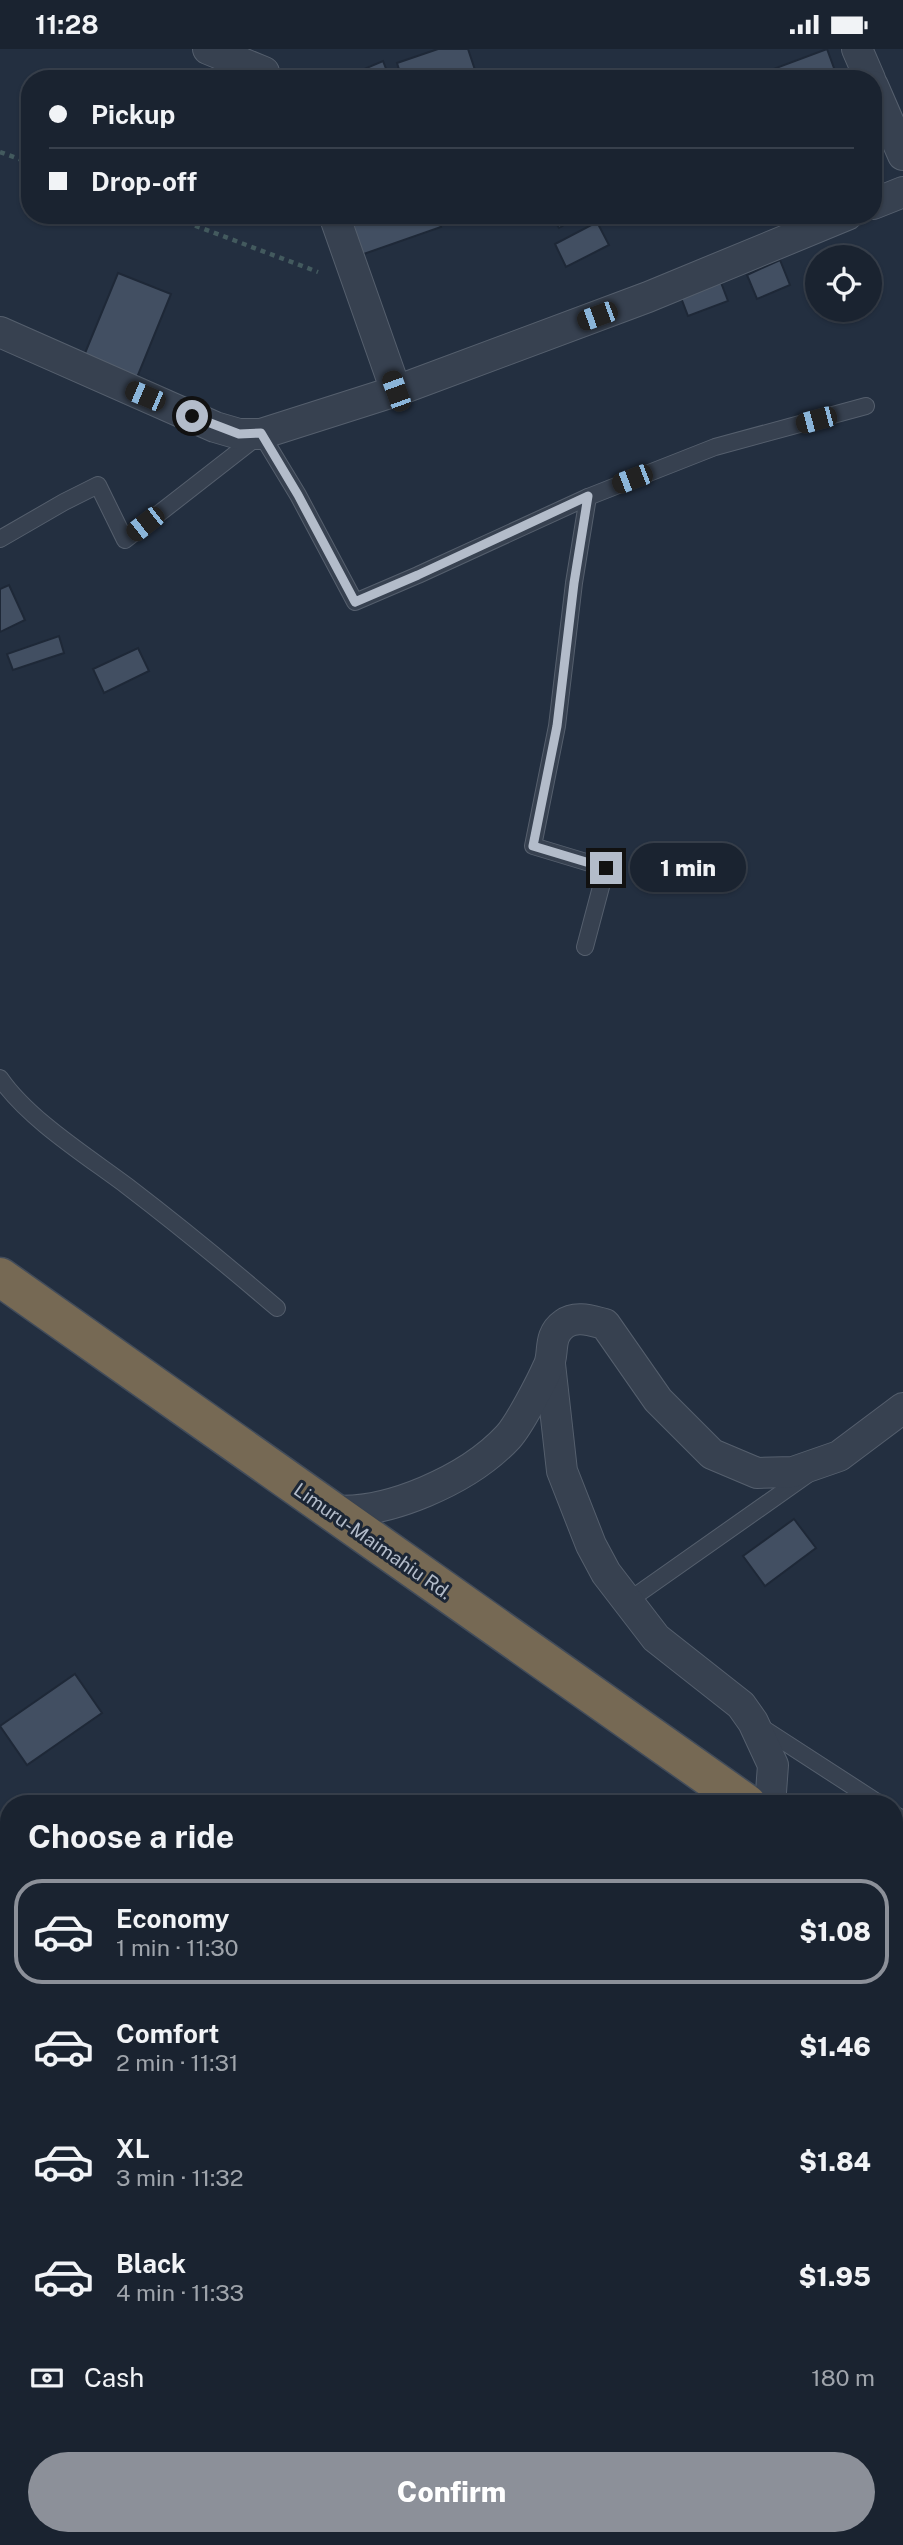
<!DOCTYPE html>
<html lang="en">
<head>
<meta charset="utf-8">
<style>
	body { margin:0; font-family:"Public Sans",sans-serif; background:#232b38; color:#f1f3f6; height:100vh; display:flex; flex-direction:column; font-size:26px; white-space:nowrap }
	* { box-sizing:border-box; margin:0 }
	p { font-size:23px; color:#9fa4ab }
	.icon { flex:none; width:38px; height:38px; fill:none; stroke:currentColor; stroke-width:2; stroke-linecap:round; stroke-linejoin:round }
	.map { position:relative; flex:1; overflow:hidden }
	.drawer { position:absolute; left:0px; top:1746px; width:903px; height:751px; display:flex; flex-direction:column; background:#1a2330; border-radius:28px 28px 0 0; box-shadow:0 2px 5px #0004,0 0 0 2px #38404c }
	.drawer>* { flex:none }
	.guide { position:absolute; left:21px; top:21px; width:861px; height:154px; border-radius:28px; box-shadow:0 2px 5px #0004,0 0 0 2px #38404c; display:grid; align-content:center; height:154px; padding:0 28px; background:#1a2330 }
	.tools { position:absolute; left:805px; top:196px; display:grid; gap:14px }
	.tools a { display:grid; place-items:center; width:77px; height:77px; border-radius:50%; background:#1a2330; box-shadow:0 2px 5px #0004,0 0 0 2px #38404c; font-size:35px }
	.end { position:absolute; width:32px; height:32px; margin:-16px; border:9px solid #b3bcca; background:#111; box-shadow:0 0 0 4px #111 }
	.from { border-radius:50% }
	.bubble { position:absolute; height:49px; border-radius:24px; background:#1a2330; box-shadow:0 2px 5px #0004,0 0 0 2px #38404c; font-size:23px; font-weight:800; line-height:49px; text-align:center }
	.car { position:absolute; width:21px; height:42px; margin:-21px -10px; border-radius:9px; box-shadow:0 0 5px 2px #0007; background:linear-gradient(#222 24%,#8ab4d8 0 40%,#222 0 76%,#8ab4d8 0 86%,#222 0) }
	.guide b { display:flex; align-items:center; gap:24px; height:66px; font-size:26px }
	.guide b+b { border-top:2px solid #38404c }
	.guide i { width:18px; height:18px; background:#f1f3f6 }
	ul { padding:0; list-style:none }
	li { display:flex; align-items:center; gap:21px; height:105px; margin:0 14px 10px; padding:0 14px; border:4px solid transparent; border-radius:28px }
	li div { flex:1 }
	li b { display:block; font-size:26px }
	li em { font-style:normal; font-weight:800 }
	li.selected { border-color:#8c9099 }
	li>.icon { width:63px; height:63px; stroke-width:1.5 }
	h2 { padding:0 28px; font-size:32px; line-height:84px }
	.pay { display:flex; align-items:center; gap:18px; height:77px; padding:0 28px; font-size:26px }
	.pay p { margin-inline-start:auto }
	.button { display:flex; gap:14px; margin-top:auto; padding:14px 28px }
	.button a { flex:1; height:80px; border-radius:42px; background:#8c9099; color:#fff; font-size:28px; font-weight:800; line-height:80px; text-align:center }
	.status { display:flex; justify-content:space-between; align-items:center; height:49px; padding:0 35px; background:#1a2330; direction:ltr }
	.status svg { height:19px; fill:currentColor }
	.map>svg:first-child { display:block }
	.building { fill:#424f62; stroke:#1e2837; stroke-width:2 }
	.lines { fill:none; stroke-linecap:round; stroke-linejoin:round }
	.lane-casing { stroke:#555f6d; stroke-width:18 }
	.street-casing { stroke:#555f6d; stroke-width:32 }
	.highway-casing { stroke:#424c5a; stroke-width:41 }
	.path { stroke:#435a5e; stroke-width:4.5; stroke-dasharray:5 5; stroke-linecap:butt }
	.lane { stroke:#374150; stroke-width:16 }
	.street { stroke:#374150; stroke-width:30 }
	.highway { stroke:#766954; stroke-width:38 }
	.route { stroke:#b3bcca; stroke-width:9 }
	.labels { text-anchor:middle; stroke-width:6; stroke-linejoin:round; paint-order:stroke }
	.street-label { font-size:19px; fill:#b3bcca; stroke:#1c2635 }
</style>
</head>
<body>
<div class="status"><b>11:28</b><svg viewBox="0 0 49 12"><path d="M0 12V9h3v3zM5 12V6h3v6zM10 12V3h3v9zM15 12V0h3v12zM26 1h20v11H26zM47 4h2v5h-2z"/></svg></div>
<div class="map">
<svg width="903" height="2496" viewBox="0 0 903 2496">
	<rect width="100%" height="100%" fill="#232f40"/>
	<g class="building">
		<path d="M438 0H468L478 30H402L397 14Z"/>
		<path d="M827 0 838 30H770L768 22Z"/>
		<path d="M383 12 390 30H359L357 23Z"/>
		<path d="M349 166H436L441 178 358 207Z"/>
		<path d="M551 166H581L559 179Z"/>
		<path d="M597 173 609 196 566 218 555 195Z"/>
		<path d="M780 211 790 236 757 250 747 226Z"/>
		<path d="M118 224 171 245 136 331 83 309Z"/>
		<path d="M720 231 728 252 688 267 680 246Z"/>
		<path d="M9 536 25 571 0 583V540Z"/>
		<path d="M59 587 64 604 13 621 7 605Z"/>
		<path d="M138 599 149 622 104 644 93 620Z"/>
		<path d="M794 1470 816 1499 765 1537 743 1507Z"/>
		<path d="M75 1625 102 1664 27 1716 0 1677Z"/>
	</g>
	<g class="lines">
		<g class="lane-casing">
			<g id="lane">
				<path d="M0 490 64 453 98 436 125 491 261 385 298 446 355 553 418 526 588 448"/>
				<path d="M585 898 606 819 533 797 557 677 574 534 588 448 715 398 866 357"/>
				<path d="M0 1029C28 1070 87 1107 127 1137 178 1176 228 1217 277 1259"/>
				<path d="M628 1552 807 1426"/>
				<path d="M758 1676 880 1755"/>
				<path d="M894 1765 903 1770"/>
				<path d="M0 2342 9 2335"/>
			</g>
		</g>
		<g class="street-casing">
			<g id="street">
				<path d="M208 0 264 23"/>
				<path d="M857 0 870 30"/>
				<path d="M873 37 903 106"/>
				<path d="M873 155 903 143"/>
				<path d="M334 166 396 342"/>
				<path d="M0 283 215 378 239 385H261L396 342 648 248 847 166"/>
				<path d="M550 1315 562 1422 591 1496 606 1524 656 1589 741 1656 753 1673 773 1716 771 1743 765 1755"/>
				<path d="M330 1461C387 1467 469 1430 508 1388 519 1376 541 1334 548 1318 555 1305 547 1287 564 1275 576 1266 592 1272 605 1275L658 1351 712 1405 757 1424 793 1423 839 1407 903 1359"/>
			</g>
		</g>
		<g class="highway-casing">
			<g id="highway">
				<path d="M0 1228 747 1755"/>
				<path d="M894 1859 903 1865"/>
			</g>
		</g>
		<g class="path">
			<path d="M0 103 30 114"/>
			<path d="M167 166 318 223"/>
		</g>
		<use href="#lane" class="lane"/>
		<use href="#street" class="street"/>
		<use href="#highway" class="highway"/>
	</g>
	<g class="lines">
		<path class="route" d="M192 367 239 385 261 384 298 446 355 553 418 526 588 447 574 534 557 677 533 797 606 819"/>
	</g>
	<g class="labels">
		<g class="street-label">
			<text transform="translate(373 1492) rotate(35)" y="7">Limuru-Maimahiu Rd.</text>
		</g>
	</g>
</svg>
<div class="tools">
<a><svg class="icon" aria-label="locate" viewBox="0 0 24 24"><circle cx="12" cy="12" r="6"/><path d="M12 2v4M12 18v4M2 12h4M18 12h4"/></svg></a>
</div>
<i class="end from" style="left:192px;top:367px"></i>
<i class="end" style="left:606px;top:819px"></i>
<div class="bubble" style="left:630px;top:794px;width:116px">1 min</div>
<i class="car" style="left:597px;top:267px;rotate:250deg"></i>
<i class="car" style="left:396px;top:342px;rotate:340deg"></i>
<i class="car" style="left:145px;top:347px;rotate:293deg"></i>
<i class="car" style="left:816px;top:371px;rotate:255deg"></i>
<i class="car" style="left:632px;top:430px;rotate:249deg"></i>
<i class="car" style="left:145px;top:475px;rotate:232deg"></i>
<div class="guide">
<b><i class="from"></i>Pickup</b>
<b><i></i>Drop-off</b>
</div>
<section class="drawer">
<h2>Choose a ride</h2>
<ul>
<li class="selected"><svg class="icon" aria-label="car" viewBox="0 0 24 24"><path d="M5 17H2v-5l4-1 3-4h7l3 4 3 1v5h-3M9 17h6M6 11h13"/><circle cx="7" cy="17" r="2"/><circle cx="17" cy="17" r="2"/></svg><div><b>Economy</b><p>1 min · 11:30</p></div><em>$1.08</em></li>
<li><svg class="icon" aria-label="car" viewBox="0 0 24 24"><path d="M5 17H2v-5l4-1 3-4h7l3 4 3 1v5h-3M9 17h6M6 11h13"/><circle cx="7" cy="17" r="2"/><circle cx="17" cy="17" r="2"/></svg><div><b>Comfort</b><p>2 min · 11:31</p></div><em>$1.46</em></li>
<li><svg class="icon" aria-label="car" viewBox="0 0 24 24"><path d="M5 17H2v-5l4-1 3-4h7l3 4 3 1v5h-3M9 17h6M6 11h13"/><circle cx="7" cy="17" r="2"/><circle cx="17" cy="17" r="2"/></svg><div><b>XL</b><p>3 min · 11:32</p></div><em>$1.84</em></li>
<li><svg class="icon" aria-label="car" viewBox="0 0 24 24"><path d="M5 17H2v-5l4-1 3-4h7l3 4 3 1v5h-3M9 17h6M6 11h13"/><circle cx="7" cy="17" r="2"/><circle cx="17" cy="17" r="2"/></svg><div><b>Black</b><p>4 min · 11:33</p></div><em>$1.95</em></li>
</ul>
<div class="pay"><svg class="icon" aria-label="cash" viewBox="0 0 24 24"><path d="M3 7h18v10H3z"/><circle cx="12" cy="12" r="2"/></svg>Cash<p>180 m</p></div>
<div class="button"><a>Confirm</a></div>
</section>
</div>
</body>
</html>
